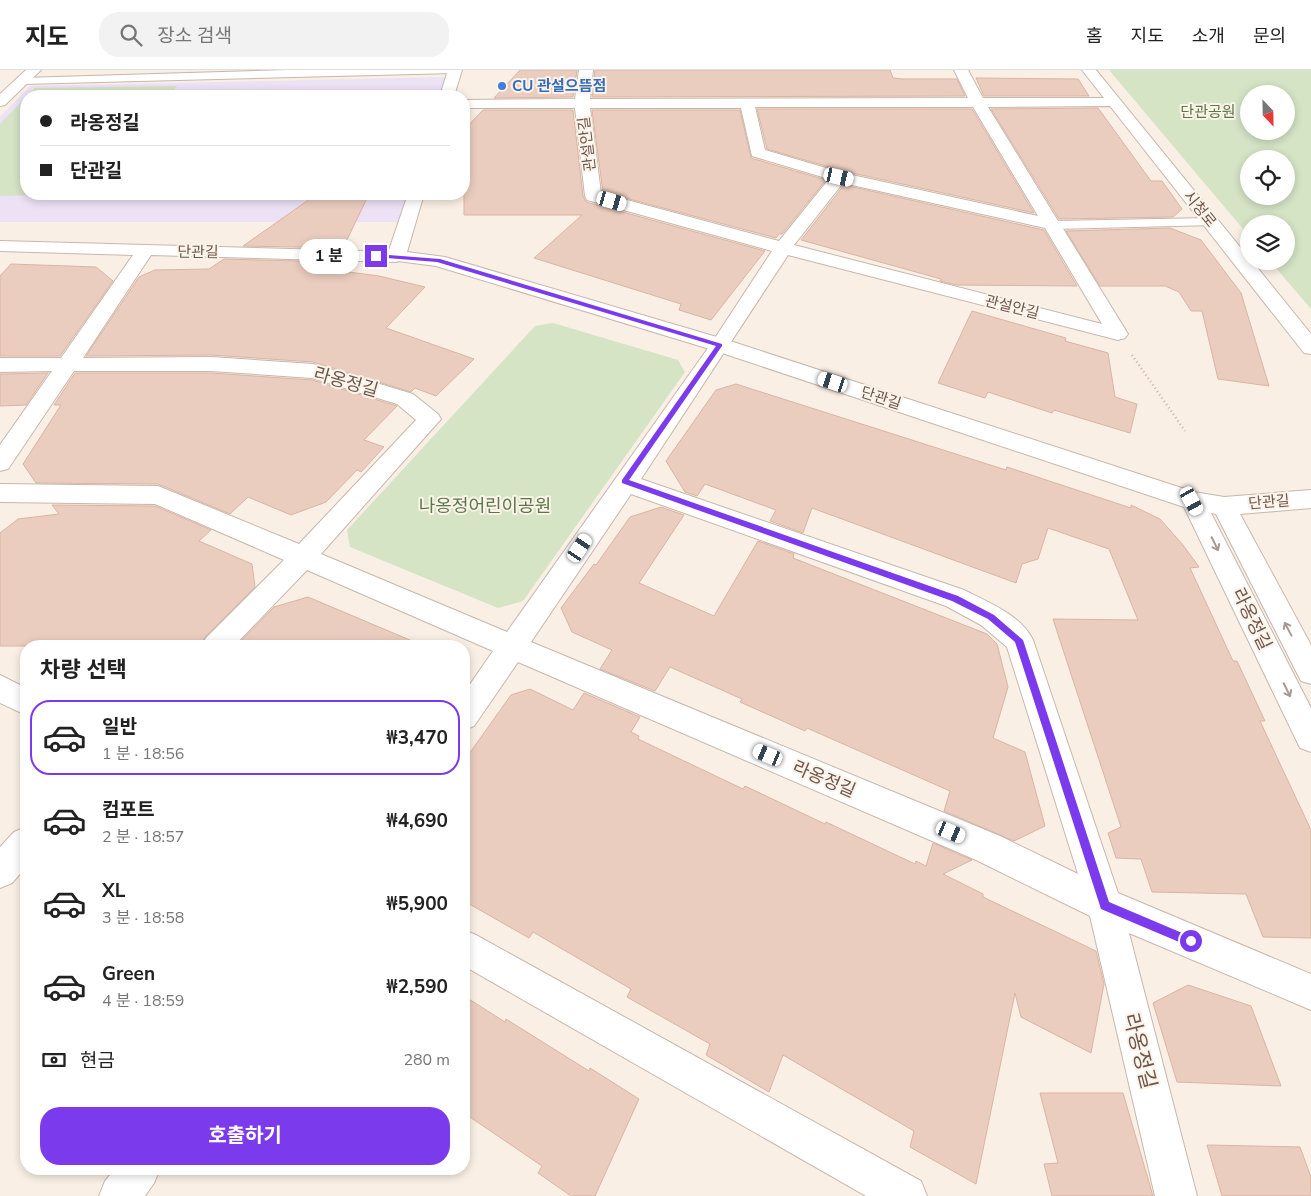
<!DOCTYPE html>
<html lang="ko">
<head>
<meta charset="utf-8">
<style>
	body { margin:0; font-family:"Nunito Sans","Noto Sans KR",sans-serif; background:#f2f2f2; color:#222; height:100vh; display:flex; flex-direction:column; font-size:19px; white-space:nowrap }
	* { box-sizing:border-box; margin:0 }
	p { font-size:16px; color:#767676 }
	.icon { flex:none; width:28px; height:28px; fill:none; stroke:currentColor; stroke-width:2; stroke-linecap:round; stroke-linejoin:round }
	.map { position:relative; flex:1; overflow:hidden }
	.drawer { position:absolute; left:20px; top:570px; width:450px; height:535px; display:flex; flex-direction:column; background:#fff; border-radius:20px; box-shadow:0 2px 8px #0003 }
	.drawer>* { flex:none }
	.banner { position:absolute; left:20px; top:20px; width:450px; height:110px; border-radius:20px; box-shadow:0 2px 8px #0003; display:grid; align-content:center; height:110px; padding:0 20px; background:#fff }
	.needle { width:32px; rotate:158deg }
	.buttons { position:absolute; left:1240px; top:15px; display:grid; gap:10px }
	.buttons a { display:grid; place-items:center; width:55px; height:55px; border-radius:50%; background:#fff; box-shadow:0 2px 8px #0003; font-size:25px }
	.end { position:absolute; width:22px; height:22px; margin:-11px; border:6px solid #7c3aed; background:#fff; box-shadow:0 0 0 2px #fff }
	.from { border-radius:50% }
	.bubble { position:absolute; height:35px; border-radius:18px; background:#fff; box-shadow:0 2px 8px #0003; font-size:16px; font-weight:700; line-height:35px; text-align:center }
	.car { position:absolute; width:15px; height:30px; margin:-15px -8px; border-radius:6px; box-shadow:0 0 4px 1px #0007; background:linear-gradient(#fff 24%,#345 0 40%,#fff 0 76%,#345 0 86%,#fff 0) }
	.banner b { display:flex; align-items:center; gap:18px; height:48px; font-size:19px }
	.banner b+b { border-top:1px solid #e0e0e0 }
	.banner i { width:12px; height:12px; background:#222 }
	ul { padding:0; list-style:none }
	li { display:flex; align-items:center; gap:15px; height:75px; margin:0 10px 8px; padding:0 10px; border:2px solid transparent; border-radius:20px }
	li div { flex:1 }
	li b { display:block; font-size:19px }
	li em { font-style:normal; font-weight:700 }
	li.current { border-color:#7c3aed }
	li>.icon { width:45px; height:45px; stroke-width:1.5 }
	h2 { padding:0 20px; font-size:22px; line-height:60px }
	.pay { display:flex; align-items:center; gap:12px; height:55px; padding:0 20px; font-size:19px }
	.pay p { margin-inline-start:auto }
	.button { display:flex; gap:10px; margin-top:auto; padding:10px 20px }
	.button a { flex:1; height:58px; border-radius:20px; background:#7c3aed; color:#fff; font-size:20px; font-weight:700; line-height:58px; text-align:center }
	header { display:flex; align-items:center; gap:30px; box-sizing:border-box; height:70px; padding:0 25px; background:#fff; border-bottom:1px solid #e0e0e0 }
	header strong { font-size:24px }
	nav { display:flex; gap:28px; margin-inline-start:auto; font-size:18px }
	.search { width:350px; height:45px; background:#f2f2f2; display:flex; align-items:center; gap:12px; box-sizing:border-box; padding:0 18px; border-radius:20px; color:#767676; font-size:19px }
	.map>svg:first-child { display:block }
	.education { fill:#ece1f5 }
	.green { fill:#d4e4c5; fill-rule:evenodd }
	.building { fill:#eacdbf; stroke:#dbb4a2 }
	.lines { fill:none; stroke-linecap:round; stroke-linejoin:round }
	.service-casing { stroke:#c8b7ac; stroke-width:2 }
	.minor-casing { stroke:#c8b7ac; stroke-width:2 }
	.tertiary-casing { stroke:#c8b7ac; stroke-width:2 }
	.path { stroke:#cfb1a3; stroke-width:2.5; stroke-dasharray:1 3; stroke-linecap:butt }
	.service { fill:#fff; fill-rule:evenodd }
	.minor { fill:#fff; fill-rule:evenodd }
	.tertiary { fill:#fff; fill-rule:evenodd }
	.oneway { stroke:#a79a94 }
	.route { fill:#7c3aed }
	.shop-dot { fill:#3f7fe0; stroke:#fcf3e9; stroke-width:2 }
	.labels { text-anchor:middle; stroke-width:4; stroke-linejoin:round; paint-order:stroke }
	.far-shop-label { font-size:15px; font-weight:bold; fill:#366cbe; stroke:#fcf3e9; text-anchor:start }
	.far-park-label { font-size:15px; fill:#5a784a; stroke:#fcf3e9 }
	.far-street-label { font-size:15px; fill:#6d564d; stroke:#fcf3e9 }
	.street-label { font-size:18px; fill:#6d564d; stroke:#fcf3e9 }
	.park-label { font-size:18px; fill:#5a784a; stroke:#fcf3e9 }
	.near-street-label { font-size:21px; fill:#6d564d; stroke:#fcf3e9 }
</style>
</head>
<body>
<header>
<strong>지도</strong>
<div class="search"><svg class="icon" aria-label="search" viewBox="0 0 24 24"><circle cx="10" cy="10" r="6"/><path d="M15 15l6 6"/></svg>장소 검색</div>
<nav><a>홈</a><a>지도</a><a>소개</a><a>문의</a></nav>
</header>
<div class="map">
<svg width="1311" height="1126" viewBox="0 0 1311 1126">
	<rect width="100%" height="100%" fill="#f9efe4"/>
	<path class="education" d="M449 7 444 26H26V124H415L407 152H0V47L30 16Z"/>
	<g class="green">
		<path d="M1109 0H1311V239L1270 191H1286V154H1249V166ZM1249 24H1286V61H1249ZM1249 89H1286V126H1249Z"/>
		<path d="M177 16 169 26H27L35 18Z"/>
		<path d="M26 27V124H97L0 126V54Z"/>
		<path d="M553 253 678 290 685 302 523 531 498 538 350 477 347 460 535 256Z"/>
	</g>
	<g class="building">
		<path d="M520 0H577L573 27 494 28Z"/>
		<path d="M595 0H890L893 8 903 9H957L965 26 592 27Z"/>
		<path d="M976 8 1078 9 1089 26H984Z"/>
		<path d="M1098 38 1151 111H1162L1182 139 1173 147 1059 149 991 39Z"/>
		<path d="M757 39H972L1034 143 843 101 767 79Z"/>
		<path d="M483 40H573L583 126 586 132 765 181 711 250 679 240 681 234 534 188 582 145H464V60Z"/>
		<path d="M592 40H740L751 88 826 110 782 164H779L776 168 603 122Z"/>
		<path d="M844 115 1044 160 1077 216 957 215 940 211 941 209 801 170Z"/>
		<path d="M317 124H369L343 178 243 176Z"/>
		<path d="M1170 158 1201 170 1241 223 1269 316 1218 309 1202 241H1191L1179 222 1165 216H1100L1066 161Z"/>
		<path d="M224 189 336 192 333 200 379 206 425 217 386 258 474 289 436 326 415 318 411 322 313 292 211 285 86 286 139 207 155 200 209 199Z"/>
		<path d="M11 194 96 197 113 211 60 286H0V206Z"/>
		<path d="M972 241 1066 268 1065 271 1108 283 1115 327 1137 334 1130 363 1054 340 1052 343 988 322 985 328 938 313Z"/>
		<path d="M48 303 26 335 0 336V304Z"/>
		<path d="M75 303H211L312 310 397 336 364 370 384 377 361 402 357 400 326 432 291 445 248 427 230 444 158 414 36 413 23 394 61 335H54Z"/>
		<path d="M736 314 1006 400 1007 397 1131 438V435L1160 449 1183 475 1199 497 1190 498 1233 591H1237L1265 651H1260L1311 760V868L1263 867 1246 824 1152 822 1141 789 1116 788 1108 763 1121 757 1053 549 1138 550 1109 479 1048 458 1038 489 1022 494 1016 513 812 438 803 463 770 451 776 440 705 414 697 426 685 422 666 391 716 320Z"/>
		<path d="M52 435 155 436 211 460 199 471 252 494 255 517 205 567 200 576H0V463L18 449 59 444Z"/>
		<path d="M661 437 684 445 639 513 714 546 758 471 794 484 793 488 987 564 997 574 1008 617 993 668 1025 682 1045 756 1014 771 944 741 950 721 807 658 805 661 740 632 742 629 670 597 655 621 600 599 612 580 572 562 561 538 594 494 596 495 630 447Z"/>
		<path d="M308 527 424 576H236L274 537Z"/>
		<path d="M530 619 573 640 584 623 640 647 631 662 639 666 638 669 743 719 745 716 825 754 826 752 915 794 916 791 926 796 933 773 972 790 943 804 983 824V827L1096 881 1104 914 1091 983 1021 947 1015 923 976 1114 910 1077 914 1061 783 985 769 1022 706 985 710 974 627 927 631 919 533 862 529 868 464 831V691L511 625Z"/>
		<path d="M1188 915 1251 936 1281 1016 1177 1012 1153 933Z"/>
		<path d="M464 926 505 952 506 949 589 1001 590 998 639 1029 595 1126H571L538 1103 542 1096 464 1043Z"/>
		<path d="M1040 1023H1123L1153 1126H1052L1044 1094 1058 1093Z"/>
		<path d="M1207 1075 1300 1077 1311 1107V1126H1222Z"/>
	</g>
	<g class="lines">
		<g class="service-casing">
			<g id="service">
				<path d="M288 0H460L455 3 23 14 18 11 23 8Z"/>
				<path d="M1210 148 1215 149 1216 152 1215 155 1054 159 1048 155 1054 151Z"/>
			</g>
		</g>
		<g class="minor-casing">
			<g id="minor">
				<path d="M26 0H41L5 35 0 36V24Z"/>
				<path d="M579 0H593L590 29 968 28 954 0H968L983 28H1104L1082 0H1096L1249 188V191H1252L1311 264V284L1304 283 1110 36 988 37 1058 151 1063 155 1062 157 1128 264 1125 268 1118 270 788 185 641 409 964 520C988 532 1021 545 1033 570L1118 823 1311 904V940L1129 863 1197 1126H1155L1090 846 976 790 518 592 474 656 464 660V623L493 581 307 500 234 576H202L206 568 284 490 155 434 0 432V414L158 416 299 474 416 350 397 334 312 308 211 301H74L8 399 0 401V375L52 301 0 302V288H61L133 185 0 181V171L402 182 405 186 402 190 396 192 151 185 83 288 211 287 313 294 413 324 438 344 441 349 321 484 507 562 713 271 772 181 587 130 585 126 575 38H464V30L575 29ZM755 37H973L1038 146 843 103 765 80ZM590 38H741L752 86 829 109 779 171 601 123ZM843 113 1045 158 1102 254 794 175ZM631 424 946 536 981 555 1007 577 1078 804 1000 766 531 572Z"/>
				<path d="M0 605 26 618V645L0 633Z"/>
				<path d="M26 757V797L12 813 0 818V777L14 762Z"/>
				<path d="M464 860 476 865 921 1111 927 1126H866L464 896Z"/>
				<path d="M115 1099H160L154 1113 145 1126H99L105 1111Z"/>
			</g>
		</g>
		<g class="tertiary-casing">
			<g id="tertiary">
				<path d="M448 0H462L454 26H440Z"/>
				<path d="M408 124H424L407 182 445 187 727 270 1194 422 1224 427 1311 420V438L1240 444 1311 575V614L1301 611 1216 444 1211 443 1311 638V682L1300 678 1184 437 713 280 436 196 390 190 387 186Z"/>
			</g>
		</g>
		<path class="path" d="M1132 285 1185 361"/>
		<use href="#service" class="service"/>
		<use href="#minor" class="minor"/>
		<use href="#tertiary" class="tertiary"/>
	</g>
	<defs><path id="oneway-shaft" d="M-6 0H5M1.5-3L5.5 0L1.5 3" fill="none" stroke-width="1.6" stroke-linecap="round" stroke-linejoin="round" transform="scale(1.25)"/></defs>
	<g class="oneway">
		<use href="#oneway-shaft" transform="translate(1215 474) rotate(64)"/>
		<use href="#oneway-shaft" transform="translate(1288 559) rotate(-118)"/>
		<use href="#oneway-shaft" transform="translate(1287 620) rotate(64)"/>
	</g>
	<path class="route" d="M376 184 440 189 722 274V276L629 410 958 526 994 545 1023 570 1109 832 1194 868 1196 871 1194 875 1191 877 1101 839 1015 572 988 549 952 531 622 413V410L716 276 437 192 374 187Z"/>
	<circle class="shop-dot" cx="502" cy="16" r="5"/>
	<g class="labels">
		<g class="far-shop-label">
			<text x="512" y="21">CU 관설으뜸점</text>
		</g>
		<g class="far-park-label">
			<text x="1208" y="47">단관공원</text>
		</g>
		<g class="far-street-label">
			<text transform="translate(587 74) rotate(-97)" y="5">관설안길</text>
			<text transform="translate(1200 139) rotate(51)" y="5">시청로</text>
			<text transform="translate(198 182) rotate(1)" y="5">단관길</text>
			<text transform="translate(1012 237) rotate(14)" y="5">관설안길</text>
			<text transform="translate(881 328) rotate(18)" y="5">단관길</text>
			<text transform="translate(1269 432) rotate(-5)" y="5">단관길</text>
		</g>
		<g class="street-label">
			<text transform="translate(346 312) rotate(16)" y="6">라옹정길</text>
			<text transform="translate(1252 549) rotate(64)" y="6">라옹정길</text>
			<text transform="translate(824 709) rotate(23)" y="6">라옹정길</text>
		</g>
		<g class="park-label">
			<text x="485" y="442">나옹정어린이공원</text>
		</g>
		<g class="near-street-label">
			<text transform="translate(1140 981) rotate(76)" y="7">라옹정길</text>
		</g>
	</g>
</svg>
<div class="buttons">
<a><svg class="needle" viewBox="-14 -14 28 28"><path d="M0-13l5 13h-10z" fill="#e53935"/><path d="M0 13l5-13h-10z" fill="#767676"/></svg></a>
<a><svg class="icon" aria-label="locate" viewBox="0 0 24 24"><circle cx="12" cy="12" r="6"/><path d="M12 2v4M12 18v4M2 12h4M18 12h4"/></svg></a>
<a><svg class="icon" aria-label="layers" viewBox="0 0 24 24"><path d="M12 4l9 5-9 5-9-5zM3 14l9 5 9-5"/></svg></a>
</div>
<i class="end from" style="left:1191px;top:871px"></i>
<i class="end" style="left:376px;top:186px"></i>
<div class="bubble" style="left:299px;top:169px;width:60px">1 분</div>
<i class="car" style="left:839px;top:107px;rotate:103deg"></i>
<i class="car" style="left:612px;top:131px;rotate:106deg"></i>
<i class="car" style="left:833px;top:312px;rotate:288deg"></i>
<i class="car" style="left:1192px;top:431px;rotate:151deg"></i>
<i class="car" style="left:580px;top:478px;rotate:34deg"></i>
<i class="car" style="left:768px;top:685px;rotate:293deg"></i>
<i class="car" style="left:951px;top:762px;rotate:113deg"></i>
<div class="banner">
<b><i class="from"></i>라옹정길</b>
<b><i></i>단관길</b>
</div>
<section class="drawer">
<h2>차량 선택</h2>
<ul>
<li class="current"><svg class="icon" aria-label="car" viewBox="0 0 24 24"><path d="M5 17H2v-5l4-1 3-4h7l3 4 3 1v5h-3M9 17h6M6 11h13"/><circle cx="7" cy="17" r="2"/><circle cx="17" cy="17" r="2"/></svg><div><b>일반</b><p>1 분 · 18:56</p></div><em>₩3,470</em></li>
<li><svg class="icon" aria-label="car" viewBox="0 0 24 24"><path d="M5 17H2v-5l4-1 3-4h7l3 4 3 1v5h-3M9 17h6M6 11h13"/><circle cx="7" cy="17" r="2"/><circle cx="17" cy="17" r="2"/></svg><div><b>컴포트</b><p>2 분 · 18:57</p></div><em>₩4,690</em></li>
<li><svg class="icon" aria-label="car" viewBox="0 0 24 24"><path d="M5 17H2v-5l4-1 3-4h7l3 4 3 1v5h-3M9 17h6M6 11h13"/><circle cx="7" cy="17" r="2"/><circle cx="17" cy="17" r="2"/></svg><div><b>XL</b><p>3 분 · 18:58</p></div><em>₩5,900</em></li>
<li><svg class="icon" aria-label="car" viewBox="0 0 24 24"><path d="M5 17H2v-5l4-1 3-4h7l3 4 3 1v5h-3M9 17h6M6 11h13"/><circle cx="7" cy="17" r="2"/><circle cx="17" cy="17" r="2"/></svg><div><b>Green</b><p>4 분 · 18:59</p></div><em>₩2,590</em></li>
</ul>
<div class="pay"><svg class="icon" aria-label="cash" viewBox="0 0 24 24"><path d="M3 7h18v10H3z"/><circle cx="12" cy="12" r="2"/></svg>현금<p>280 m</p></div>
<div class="button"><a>호출하기</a></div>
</section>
</div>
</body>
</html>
